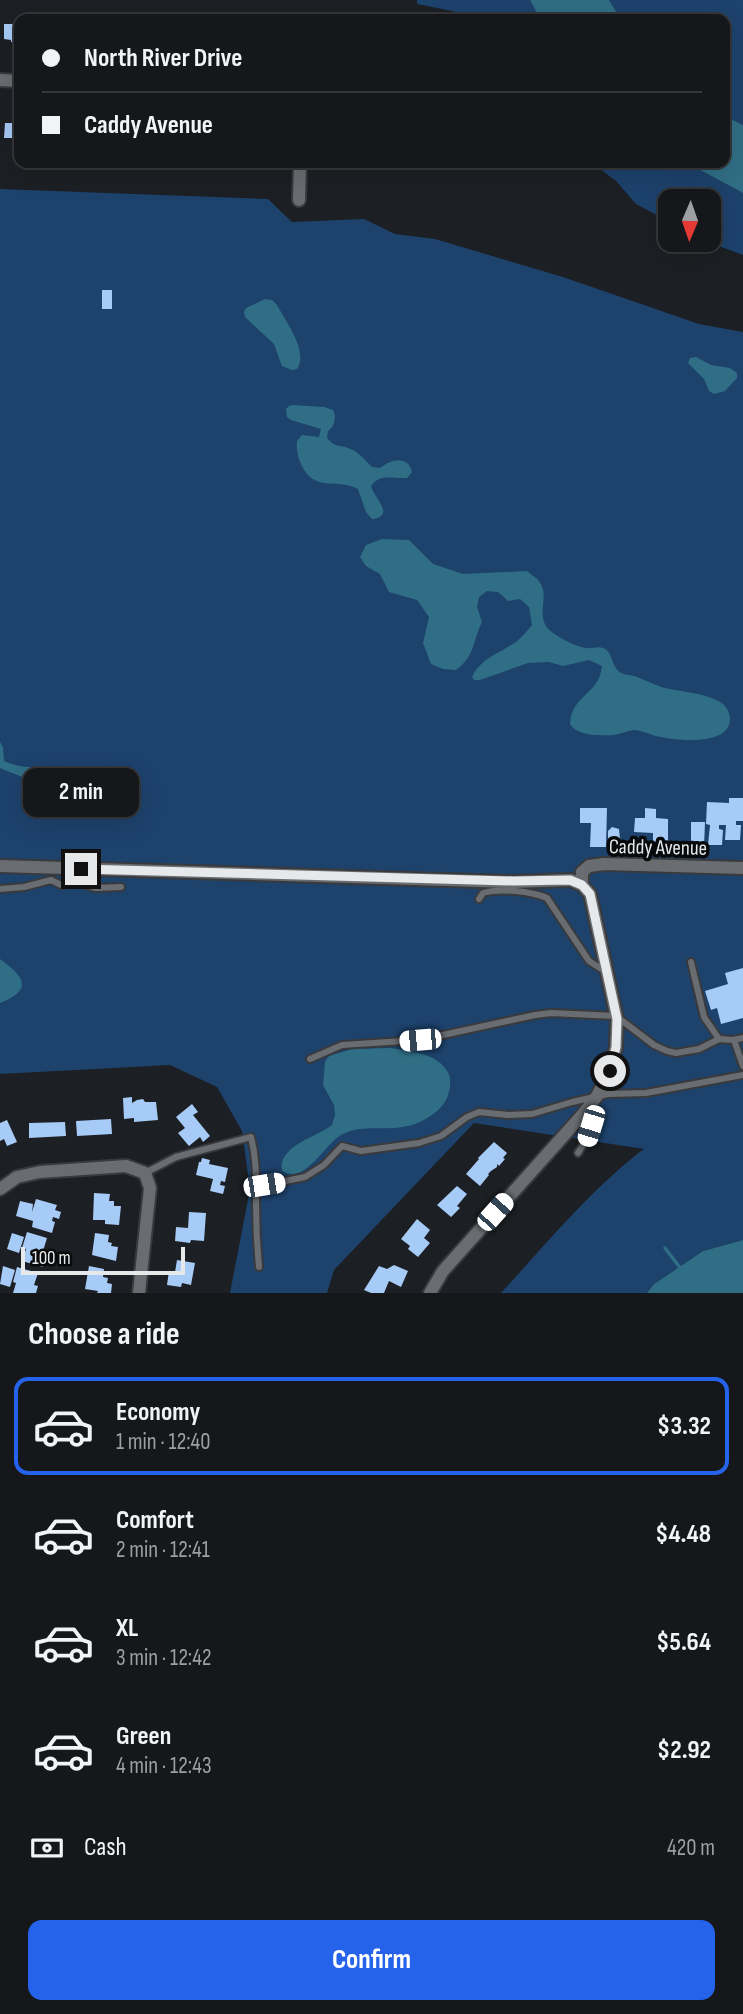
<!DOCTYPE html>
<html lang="en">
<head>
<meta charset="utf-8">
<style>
	body { margin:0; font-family:"Sofia Sans Condensed",sans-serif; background:#222427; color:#f1f3f6; height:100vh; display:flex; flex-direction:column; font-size:26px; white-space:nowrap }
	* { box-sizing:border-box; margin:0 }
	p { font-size:23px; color:#9d9fa2 }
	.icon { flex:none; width:38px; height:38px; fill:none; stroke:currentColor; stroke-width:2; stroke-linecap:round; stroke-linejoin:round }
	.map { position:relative; height:1293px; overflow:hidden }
	.drawer { display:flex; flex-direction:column; background:#15171a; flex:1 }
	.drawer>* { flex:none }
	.top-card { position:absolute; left:14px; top:14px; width:716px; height:154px; border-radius:14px; box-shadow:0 7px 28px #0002,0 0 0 2px #343639; display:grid; align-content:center; height:154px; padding:0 28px; background:#15171a }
	.needle { width:46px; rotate:182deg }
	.controls { position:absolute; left:658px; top:189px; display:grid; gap:14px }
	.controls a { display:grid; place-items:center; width:63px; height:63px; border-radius:14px; background:#15171a; box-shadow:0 7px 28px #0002,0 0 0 2px #343639; font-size:35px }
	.scale { position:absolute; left:21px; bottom:18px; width:164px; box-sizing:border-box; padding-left:7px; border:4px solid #e6e8ea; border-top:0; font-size:19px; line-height:24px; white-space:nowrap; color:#e6e8ea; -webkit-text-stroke:5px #08090a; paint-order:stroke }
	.end { position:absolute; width:32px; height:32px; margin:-16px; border:9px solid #e6e8ea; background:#111; box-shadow:0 0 0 4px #111 }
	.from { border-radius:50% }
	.bubble { position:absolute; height:49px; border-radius:14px; background:#15171a; box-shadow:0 7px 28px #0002,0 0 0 2px #343639; font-size:23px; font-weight:700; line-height:49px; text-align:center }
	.car { position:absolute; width:21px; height:42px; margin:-21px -10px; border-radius:9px; box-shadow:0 0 5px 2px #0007; background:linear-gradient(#fff 24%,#345 0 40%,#fff 0 76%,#345 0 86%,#fff 0) }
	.top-card b { display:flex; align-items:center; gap:24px; height:66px; font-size:26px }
	.top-card b+b { border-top:2px solid #343639 }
	.top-card i { width:18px; height:18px; background:#f1f3f6 }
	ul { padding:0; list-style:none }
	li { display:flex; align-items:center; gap:21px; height:98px; margin:0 14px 10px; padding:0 14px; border:4px solid transparent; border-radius:14px }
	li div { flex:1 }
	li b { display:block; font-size:26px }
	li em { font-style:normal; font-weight:700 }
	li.selected { border-color:#2563eb }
	li>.icon { width:63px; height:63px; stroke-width:1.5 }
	h2 { padding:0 28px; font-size:32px; line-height:84px }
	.pay { display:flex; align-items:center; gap:18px; height:77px; padding:0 28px; font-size:26px }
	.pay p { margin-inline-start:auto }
	.cta { display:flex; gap:14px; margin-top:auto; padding:14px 28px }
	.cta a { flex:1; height:80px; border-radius:14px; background:#2563eb; color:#fff; font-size:28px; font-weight:700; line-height:80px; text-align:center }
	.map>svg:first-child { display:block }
	.green { fill:#1d426c }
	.water { fill:#306e85 }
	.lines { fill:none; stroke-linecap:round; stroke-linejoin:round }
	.stream { stroke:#306e85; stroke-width:3.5 }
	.building { fill:#a7cbf7 }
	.lane-casing { stroke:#383a3d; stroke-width:10 }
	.street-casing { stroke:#383a3d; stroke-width:16 }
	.lane { stroke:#696d71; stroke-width:6 }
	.street { stroke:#696d71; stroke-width:12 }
	.route { stroke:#e6e8ea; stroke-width:9 }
	.labels { text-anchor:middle; stroke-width:7; stroke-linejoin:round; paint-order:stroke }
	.street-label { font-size:21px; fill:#e6e8ea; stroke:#08090a }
</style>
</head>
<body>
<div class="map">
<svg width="743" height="1293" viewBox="0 0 743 1293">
	<rect width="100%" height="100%" fill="#1c1f23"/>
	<g class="green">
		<path d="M417 0H530L540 19H478L452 11 417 4Z"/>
		<path d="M609 0H743V125L725 116 724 19H621Z"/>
		<path d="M592 163H687L743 193V255L703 240H709V201H670V222L636 204 616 181Z"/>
		<path d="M0 189 268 199 292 222 364 219 395 234 435 239 563 277 699 324 743 332V1240L703 1251 654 1284 647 1293H501C545 1245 586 1195 637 1154L644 1149 474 1123 334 1270 327 1293H230L250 1189 242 1131 217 1087 170 1065 0 1074Z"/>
	</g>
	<g class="water">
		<path d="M530 0H609L621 19H540Z"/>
		<path d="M725 116 743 125V193L687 163H724Z"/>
		<path d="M265 299 272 300 277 305C286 322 309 352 297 369L292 370 282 366 274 344 245 317 244 312 246 308Z"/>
		<path d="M696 357 711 365 730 368 737 373V378L725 391 714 394 709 391 704 379 688 363 690 358Z"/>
		<path d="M293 405 324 407 333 410C337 417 334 427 328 431L327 438C336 448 337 444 348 448 358 451 365 460 372 467L380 468C391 459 408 455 412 472L407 478C393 479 380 473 371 486 373 497 397 516 372 519L366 512 358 489C338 478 316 492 303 468 298 459 296 451 297 441L302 435 319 437 321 429 291 420 287 417 286 409 289 406Z"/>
		<path d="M382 539 409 540 433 564 463 574 527 571C530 574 536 577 539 581 550 596 537 611 546 626 550 634 578 648 587 648 592 649 598 646 603 648 613 651 611 667 621 673 626 675 632 675 637 677 645 680 653 684 661 687 680 692 701 692 718 701 725 704 729 710 730 718 731 746 678 741 661 737 653 736 644 731 635 730 629 730 621 734 614 735 601 736 577 736 570 724 571 700 591 695 599 678 601 674 601 670 602 666L589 660 563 666 549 662 528 663 480 680H474L472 677C481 658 500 653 516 642 522 637 527 631 532 625L529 607 520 599 508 601 498 592 487 591 479 597 477 607 482 622C472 643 475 656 456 670L443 669 431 664 423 643 429 617 417 600 389 592 380 574 366 566 360 557 366 545Z"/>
		<path d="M0 742 3 747 4 761C32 774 54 759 73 789 77 796 77 803 73 810 61 811 60 800 52 793 37 782 17 775 0 768Z"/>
		<path d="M0 959C23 976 35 989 0 1003Z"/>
		<path d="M390 1048C409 1051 437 1053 448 1072 452 1080 450 1090 447 1098 443 1106 437 1112 429 1117 397 1138 367 1120 341 1135 323 1146 305 1185 282 1171 277 1146 317 1137 332 1125L335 1115 334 1105 323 1085 325 1062 329 1056 352 1049Z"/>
		<path d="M743 1240V1293H647L654 1284 703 1251Z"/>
	</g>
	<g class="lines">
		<path class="stream" d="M665 1248 681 1269"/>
	</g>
	<g class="building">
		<path d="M4 24H19V54H14L15 42H11V40L4 39Z"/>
		<path d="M16 111H19V138H4L5 123H12V119H16Z"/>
		<path d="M334 163H359V170L333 169Z"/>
		<rect x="102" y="290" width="10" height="19"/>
		<path d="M729 798H743V821H736V825H741L740 840H725L726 825H719V829L723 830 722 845H708L710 825 706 824 707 802 729 803Z"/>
		<path d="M580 808H607L606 847H590L591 823H580Z"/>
		<path d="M645 808 656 809V818L668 819V842H653V833L634 832 635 818H645Z"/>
		<path d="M691 822H705L704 847H691Z"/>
		<path d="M612 827 619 829 620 839 616 844 608 845V831Z"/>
		<path d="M743 968V1018L721 1024 717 1008 711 1010 705 991 728 984 725 973Z"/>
		<path d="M132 1097V1103L137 1100 143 1099 145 1102H156L158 1120 134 1122V1118L124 1119 123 1098Z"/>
		<path d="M192 1104 198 1112 193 1115 210 1136 203 1142 200 1137 189 1146 178 1133 185 1128 176 1117Z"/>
		<path d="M111 1119 112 1134 77 1136 76 1121Z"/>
		<path d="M7 1120 17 1142 7 1146 4 1139 0 1141V1123Z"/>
		<path d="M65 1122 66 1136 29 1138V1123Z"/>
		<path d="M494 1142 507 1153 503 1158 505 1159 499 1166 497 1164V1167L491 1171 488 1174 489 1175 480 1186 466 1174 479 1159 478 1158Z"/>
		<path d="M202 1158 210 1160 209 1164 228 1168 225 1182 221 1181 220 1185 225 1186 223 1194 210 1191 213 1179 196 1175 199 1162H201Z"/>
		<path d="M457 1186 467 1194 457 1206 460 1208 451 1217 437 1205Z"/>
		<path d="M94 1193 110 1194 109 1201H114V1206H121L119 1225 105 1224V1220H93Z"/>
		<path d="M36 1199 57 1205 55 1210 61 1212 59 1219 53 1217 52 1221 55 1222 52 1233 32 1227 33 1221 16 1216 20 1201 33 1204 32 1212Z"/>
		<path d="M189 1212 206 1213 204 1241 191 1240 190 1243 175 1241 176 1227 188 1228Z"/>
		<path d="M417 1219 430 1230 424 1238 430 1243 418 1257 408 1249 410 1246 401 1239Z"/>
		<path d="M27 1232 47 1238 43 1251 47 1252 43 1267 22 1261 26 1249 22 1248Z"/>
		<path d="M12 1233 24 1237 19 1253 7 1249Z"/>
		<path d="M95 1233 109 1235 108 1242 112 1243 111 1246 118 1247 116 1261 92 1255Z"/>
		<path d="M177 1260 195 1263 191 1285 182 1283 181 1287 167 1285 169 1271 175 1272Z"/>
		<path d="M394 1265 408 1271 401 1287 389 1281 384 1293H371L364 1290 379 1266 387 1269Z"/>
		<path d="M3 1266 15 1270 10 1287 0 1284Z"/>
		<path d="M89 1266 104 1269 103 1277 108 1278 107 1283 112 1284 111 1293H97L98 1291 85 1289Z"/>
		<path d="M17 1267 38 1273 34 1285 38 1286 36 1293H13L16 1283 13 1282Z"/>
	</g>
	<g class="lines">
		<g class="lane-casing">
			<g id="lane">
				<path d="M0 889 24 887 51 880 61 885 77 882 95 888 121 887"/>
				<path d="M479 899 483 893C499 888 531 891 547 898L589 961 606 972"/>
				<path d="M691 962 704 1017 719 1039"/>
				<path d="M734 1040 743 1066"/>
				<path d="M310 1059 342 1045 420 1040 535 1015 551 1013 616 1016 654 1045 667 1051 676 1053 699 1049 719 1039 733 1040 743 1038"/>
				<path d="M578 1153C588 1138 591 1127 589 1109"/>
				<path d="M145 1173 176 1157 251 1137C257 1160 256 1181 256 1205 256 1225 257 1246 259 1267"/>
				<path d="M256 1187 305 1177 324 1165 342 1146 361 1151 419 1143 441 1136 467 1117 479 1112 508 1115 532 1114 572 1102 608 1094 646 1093 743 1075"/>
			</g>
		</g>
		<g class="street-casing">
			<g id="street">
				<path d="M0 80 19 81"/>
				<path d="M299 200 300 163"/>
				<path d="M0 866 513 882 571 880 582 885 590 894 617 1019 616 1047 610 1071 597 1096 583 1114 443 1271 430 1293"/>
				<path d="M582 885V872L589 866 604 864 743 868"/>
				<path d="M0 1189 17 1177 40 1172 126 1166 145 1173 150 1188 139 1293"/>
			</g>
		</g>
		<use href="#lane" class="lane"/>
		<use href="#street" class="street"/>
	</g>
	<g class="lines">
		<path class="route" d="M81 869 513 881 570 880 582 885 590 894 617 1019 616 1047 610 1071"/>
	</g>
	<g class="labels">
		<g class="street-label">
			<text transform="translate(658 847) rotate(1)" y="7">Caddy Avenue</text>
		</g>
	</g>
</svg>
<div class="controls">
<a><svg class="needle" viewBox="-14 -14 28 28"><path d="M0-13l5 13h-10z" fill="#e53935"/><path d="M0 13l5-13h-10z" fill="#9d9fa2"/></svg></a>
</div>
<div class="scale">100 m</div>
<i class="end from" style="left:610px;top:1071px"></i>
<i class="end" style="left:81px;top:869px"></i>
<div class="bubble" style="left:23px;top:768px;width:116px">2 min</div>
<i class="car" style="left:420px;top:1040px;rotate:265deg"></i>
<i class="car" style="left:591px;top:1126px;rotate:197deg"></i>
<i class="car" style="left:264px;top:1185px;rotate:81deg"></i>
<i class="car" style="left:495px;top:1212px;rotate:42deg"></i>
<div class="top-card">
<b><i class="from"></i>North River Drive</b>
<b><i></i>Caddy Avenue</b>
</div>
</div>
<section class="drawer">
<h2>Choose a ride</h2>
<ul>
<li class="selected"><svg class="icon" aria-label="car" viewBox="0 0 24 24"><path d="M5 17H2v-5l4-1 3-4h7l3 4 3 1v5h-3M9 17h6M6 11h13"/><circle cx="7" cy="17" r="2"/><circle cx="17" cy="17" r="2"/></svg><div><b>Economy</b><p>1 min · 12:40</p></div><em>$3.32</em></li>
<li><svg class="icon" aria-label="car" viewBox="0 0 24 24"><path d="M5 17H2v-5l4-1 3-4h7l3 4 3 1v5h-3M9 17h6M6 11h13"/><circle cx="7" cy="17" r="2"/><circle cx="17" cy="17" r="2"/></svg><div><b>Comfort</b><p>2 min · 12:41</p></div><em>$4.48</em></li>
<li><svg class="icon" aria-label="car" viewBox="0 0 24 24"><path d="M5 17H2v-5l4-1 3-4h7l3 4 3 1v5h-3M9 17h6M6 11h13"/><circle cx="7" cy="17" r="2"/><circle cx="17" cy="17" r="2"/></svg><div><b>XL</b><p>3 min · 12:42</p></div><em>$5.64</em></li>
<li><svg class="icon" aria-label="car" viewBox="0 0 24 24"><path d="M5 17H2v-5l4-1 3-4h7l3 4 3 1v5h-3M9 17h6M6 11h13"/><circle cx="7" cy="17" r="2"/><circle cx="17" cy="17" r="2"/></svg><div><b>Green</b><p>4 min · 12:43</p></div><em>$2.92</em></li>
</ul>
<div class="pay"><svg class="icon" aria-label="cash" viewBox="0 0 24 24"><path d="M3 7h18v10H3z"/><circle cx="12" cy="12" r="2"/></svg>Cash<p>420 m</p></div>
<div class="cta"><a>Confirm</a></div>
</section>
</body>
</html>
